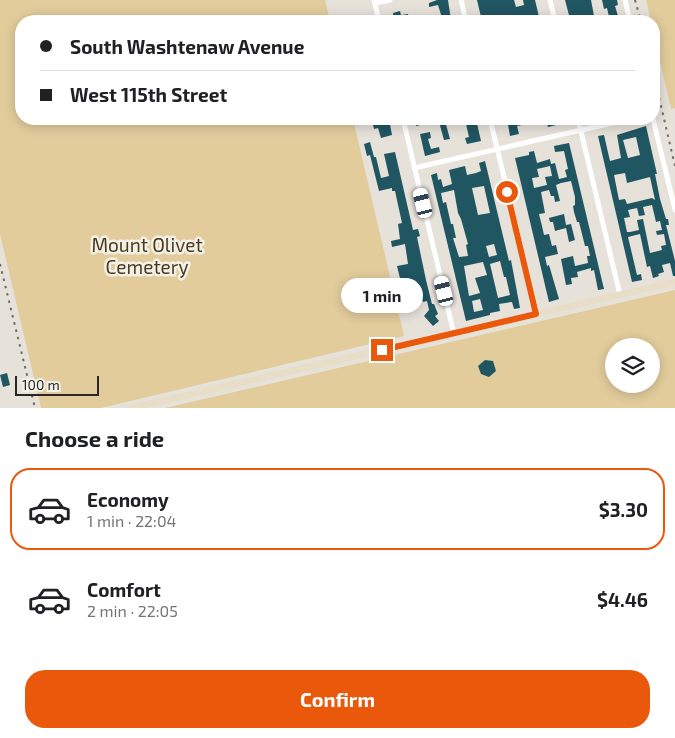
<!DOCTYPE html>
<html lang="en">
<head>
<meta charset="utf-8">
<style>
	body { margin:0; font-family:"Exo 2",sans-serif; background:#f2f2f2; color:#202124; height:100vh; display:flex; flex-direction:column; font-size:19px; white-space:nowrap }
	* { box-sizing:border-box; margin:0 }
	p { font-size:16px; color:#757577 }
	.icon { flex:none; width:28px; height:28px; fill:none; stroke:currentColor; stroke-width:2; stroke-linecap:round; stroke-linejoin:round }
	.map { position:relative; height:408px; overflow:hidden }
	.drawer { display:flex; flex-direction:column; background:#fff; flex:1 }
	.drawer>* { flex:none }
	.guide { position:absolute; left:15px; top:15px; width:645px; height:110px; border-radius:20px; box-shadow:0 2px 12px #0003; display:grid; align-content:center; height:110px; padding:0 25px; background:#fff }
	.fabs { position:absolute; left:605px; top:338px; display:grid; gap:10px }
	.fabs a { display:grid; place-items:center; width:55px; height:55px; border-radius:50%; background:#fff; box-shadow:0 2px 12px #0003; font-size:25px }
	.scale { position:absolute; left:15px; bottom:12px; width:84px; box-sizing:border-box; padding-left:5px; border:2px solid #292724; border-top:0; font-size:14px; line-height:18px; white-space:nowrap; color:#292724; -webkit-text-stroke:4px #f3f0e8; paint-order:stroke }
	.end { position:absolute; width:22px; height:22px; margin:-11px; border:6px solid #ea580c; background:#fff; box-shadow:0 0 0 2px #fff }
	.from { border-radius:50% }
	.bubble { position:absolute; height:35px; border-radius:18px; background:#fff; box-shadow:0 2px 12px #0003; font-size:16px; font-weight:700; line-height:35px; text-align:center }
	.car { position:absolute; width:15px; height:30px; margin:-15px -8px; border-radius:6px; box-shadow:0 0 4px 1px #0007; background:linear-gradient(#fff 24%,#345 0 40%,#fff 0 76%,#345 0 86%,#fff 0) }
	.guide b { display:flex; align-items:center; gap:18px; height:48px; font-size:19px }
	.guide b+b { border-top:1px solid #e0e0e0 }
	.guide i { width:12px; height:12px; background:#202124 }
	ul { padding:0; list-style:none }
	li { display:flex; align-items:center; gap:15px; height:82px; margin:0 10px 8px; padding:0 15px; border:2px solid transparent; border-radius:20px }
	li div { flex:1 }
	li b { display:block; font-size:19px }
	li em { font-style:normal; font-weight:700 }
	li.active { border-color:#ea580c }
	li>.icon { width:45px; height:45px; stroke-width:1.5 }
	h2 { padding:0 25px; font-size:22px; line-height:60px }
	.button { display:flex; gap:10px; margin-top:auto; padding:10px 25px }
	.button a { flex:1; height:58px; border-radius:20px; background:#ea580c; color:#fff; font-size:20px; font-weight:700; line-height:58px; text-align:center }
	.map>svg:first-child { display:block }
	.green { fill:#e2cc9c; fill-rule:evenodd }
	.building { fill:#205562; fill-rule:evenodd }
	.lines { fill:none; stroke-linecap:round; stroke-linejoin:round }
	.street { stroke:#fff; stroke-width:5 }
	.secondary { stroke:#e8dec7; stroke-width:7 }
	.rail { stroke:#6d6b66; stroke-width:2; stroke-dasharray:2.5 5; stroke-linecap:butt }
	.route { stroke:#ea580c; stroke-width:6 }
	.labels { text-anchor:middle; stroke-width:5; stroke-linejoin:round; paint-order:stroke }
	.park-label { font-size:19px; fill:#4a3c1c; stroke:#f3f0e8 }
</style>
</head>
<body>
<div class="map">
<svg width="675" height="408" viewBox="0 0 675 408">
	<rect width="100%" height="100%" fill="#e6e2da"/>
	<g class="green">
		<path d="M0 0H325L330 21H21V119H353L404 336 101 408H41L0 234Z"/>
		<path d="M646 0H675V108L671 109 654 35V21H651Z"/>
		<path d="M675 290V408H165ZM614 346H651V384H614Z"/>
	</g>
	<g class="building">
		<path d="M437 0H448L451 20 443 21 438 5 429 7V3Z"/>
		<path d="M477 0H514L516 7 524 5 523 0H535L540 21H482Z"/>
		<path d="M565 0H591L594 16 589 17 588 15 570 19Z"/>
		<path d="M602 0H617L618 5 615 6 618 16H621L622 20 610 21 607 8 604 9Z"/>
		<path d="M400 11 401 15 408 14 409 19 394 21 393 13Z"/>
		<path d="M382 119H389L392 135 381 138 378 128 374 129 372 121Z"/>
		<path d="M424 119H438V121L416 126 415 121Z"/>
		<path d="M465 119H476L481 141 467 144 465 138 469 137 466 124 463 125 462 121Z"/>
		<path d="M507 119H521L522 125 517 126 519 134 510 136Z"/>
		<path d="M553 119H563L564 123 548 127 546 121Z"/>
		<path d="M445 121 450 139 444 140 439 122Z"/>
		<path d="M646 126 657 174H655L660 199 666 219H668L669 225H666L675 261V276H673L670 263 662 265 664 272 658 274 659 276 653 278 650 266 647 267 640 234 628 237 637 275 641 274 642 280 632 282 598 136 604 135 610 161 621 158 617 135ZM636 137 640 155 628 158 623 140ZM625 173 627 183 650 177 655 200 652 198 627 204 625 199 619 200 614 175ZM652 205 656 222 660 221 662 230 656 231 657 235 664 234 666 245 661 246 662 250 650 253 643 219 637 220 639 230 630 232H627L624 218 630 217 628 210 637 208 639 216 645 215 643 207Z"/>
		<path d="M430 132 431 138 428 139 431 149 439 147 440 152 425 156 420 134Z"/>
		<path d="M370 142 374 157H376L381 178 389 176 384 154 395 152 413 230 418 229 420 236 417 237 426 280 432 304H434L438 314 435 316 439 321 433 326 424 316 429 310 427 301 423 302 422 299 406 303 397 266 408 264 405 244 392 247 391 241 400 239 398 224 402 223 395 191H392V188L379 191 370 155 367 156 364 144Z"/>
		<path d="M569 143 604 289 598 290 594 270 591 271V268L577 272 578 277 571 278 572 284 566 285 561 259 573 256 575 266 588 263 587 256H590L588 246H585L579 222H577L574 212 573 206 575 205V197L571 181 561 183 556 185 560 201 555 202 554 196H551L549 190 541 192 545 213 539 214 542 226 544 235 549 234 552 246 556 245 558 254 545 257 547 266 549 265 559 299 549 302 515 158 529 155V152L534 151 537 163 550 159 551 164 555 163 559 179 567 177 565 170 568 169 564 151 555 152 554 146ZM550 166 552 176 545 177 547 185 534 188 532 178 539 177 537 169Z"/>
		<path d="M485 161 509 261 511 260 520 308 514 309 512 302 499 304 500 311 490 313V315L466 321 431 175 437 173 438 180 441 179 443 187 452 184 449 170 465 166 467 175 476 173 481 171 479 163ZM484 186 490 213 478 215 472 188ZM454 190 458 213 461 219 468 244 466 245 468 256 459 257 453 238H456L453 224H451L446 202 443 203 441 193ZM494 244 497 255 489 257 486 246ZM500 261 504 277H506L510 295 498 298 490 264ZM483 262 487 275 475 278 480 293 469 296 464 266ZM480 299 483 310 474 312 472 301Z"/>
		<path d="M564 214 566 225 571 224 575 240 569 242 566 228 555 231 553 222H550L549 218Z"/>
		<path d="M485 360 493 361 496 371 489 377 481 374 478 366Z"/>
		<path d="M7 373 10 385 3 387 0 375Z"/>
	</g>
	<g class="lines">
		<g class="street">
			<path d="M374 0 379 21"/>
			<path d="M461 0 466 21"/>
			<path d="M550 0 555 21"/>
			<path d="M625 0 630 21"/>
			<path d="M375 3 390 0"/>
			<path d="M403 119 454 334"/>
			<path d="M490 119 537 314"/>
			<path d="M578 119 620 295"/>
			<path d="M653 119 675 210"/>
			<path d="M414 168 630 119"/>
		</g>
		<path class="secondary" d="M132 408 675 282"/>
		<g class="rail">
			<path d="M635 0 641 21"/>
			<path d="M654 63 658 82"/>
			<path d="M654 76 675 166"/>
			<path d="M0 264 35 408"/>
		</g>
	</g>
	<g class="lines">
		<path class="route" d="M382 350 536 314 507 192"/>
	</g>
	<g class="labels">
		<g class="park-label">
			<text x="147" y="252">Mount Olivet<tspan x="147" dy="22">Cemetery</tspan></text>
		</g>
	</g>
</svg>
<div class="fabs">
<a><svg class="icon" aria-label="layers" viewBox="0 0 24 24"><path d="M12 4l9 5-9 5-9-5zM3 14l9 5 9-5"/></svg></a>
</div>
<div class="scale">100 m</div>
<i class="end from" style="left:507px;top:192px"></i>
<i class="end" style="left:382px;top:350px"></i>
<div class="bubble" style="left:341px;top:278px;width:82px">1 min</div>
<i class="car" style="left:423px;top:203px;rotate:346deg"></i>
<i class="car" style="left:444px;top:291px;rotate:346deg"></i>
<div class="guide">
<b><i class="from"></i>South Washtenaw Avenue</b>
<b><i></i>West 115th Street</b>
</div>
</div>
<section class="drawer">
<h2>Choose a ride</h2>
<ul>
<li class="active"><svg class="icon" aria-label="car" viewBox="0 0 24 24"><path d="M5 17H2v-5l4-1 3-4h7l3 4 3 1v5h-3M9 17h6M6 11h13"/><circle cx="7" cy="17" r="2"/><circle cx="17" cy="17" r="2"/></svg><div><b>Economy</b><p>1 min · 22:04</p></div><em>$3.30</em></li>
<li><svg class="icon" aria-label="car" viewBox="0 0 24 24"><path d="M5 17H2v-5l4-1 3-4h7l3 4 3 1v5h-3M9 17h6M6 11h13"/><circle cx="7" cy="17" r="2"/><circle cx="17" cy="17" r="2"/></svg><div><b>Comfort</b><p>2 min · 22:05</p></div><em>$4.46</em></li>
</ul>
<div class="button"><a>Confirm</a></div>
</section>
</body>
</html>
